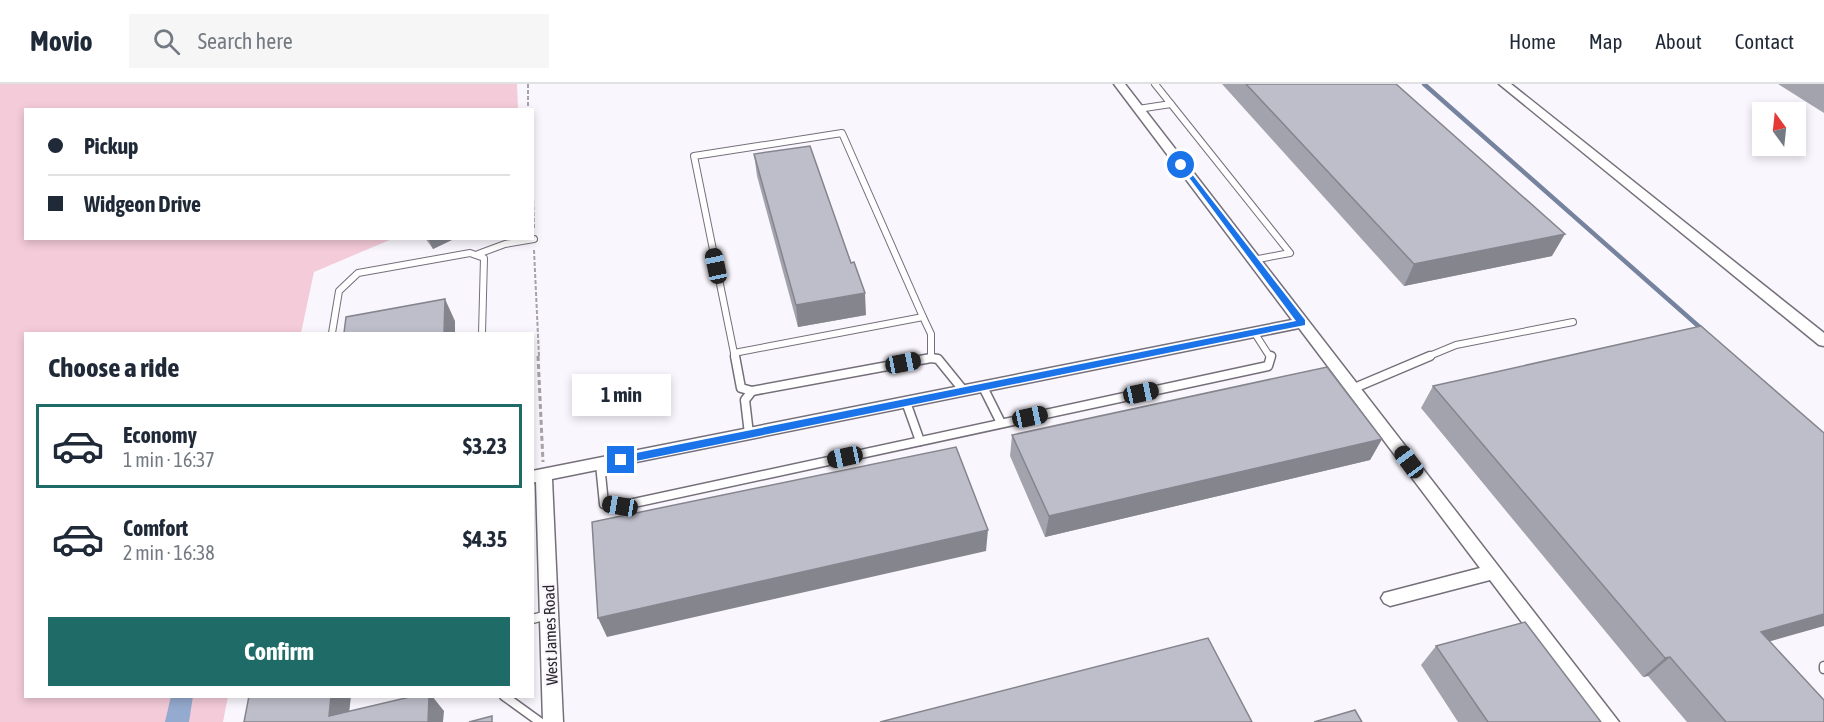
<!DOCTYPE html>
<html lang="en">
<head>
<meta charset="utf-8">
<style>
	body { margin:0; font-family:"Asap Condensed",sans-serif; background:#f6f6f7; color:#1f2937; height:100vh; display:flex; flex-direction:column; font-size:22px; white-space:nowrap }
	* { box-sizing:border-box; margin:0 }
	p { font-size:20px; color:#747a83 }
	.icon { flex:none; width:33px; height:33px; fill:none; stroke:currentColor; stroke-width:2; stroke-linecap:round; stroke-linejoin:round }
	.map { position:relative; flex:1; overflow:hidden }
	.sheet { position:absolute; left:24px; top:248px; width:510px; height:366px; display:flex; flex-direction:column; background:#fff; border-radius:0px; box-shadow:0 3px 9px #0003 }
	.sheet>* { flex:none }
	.banner { position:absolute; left:24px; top:24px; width:510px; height:132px; border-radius:0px; box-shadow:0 3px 9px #0003; display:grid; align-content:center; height:132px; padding:0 24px; background:#fff }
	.needle { width:39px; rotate:345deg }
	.buttons { position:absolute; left:1752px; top:18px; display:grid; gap:12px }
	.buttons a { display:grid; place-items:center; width:54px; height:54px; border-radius:0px; background:#fff; box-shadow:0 3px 9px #0003; font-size:30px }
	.end { position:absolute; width:27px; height:27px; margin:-14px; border:8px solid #1a73e8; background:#fff; box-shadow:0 0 0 3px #fff }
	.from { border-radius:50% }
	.bubble { position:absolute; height:42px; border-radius:0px; background:#fff; box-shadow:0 3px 9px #0003; font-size:20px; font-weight:700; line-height:42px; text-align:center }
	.car { position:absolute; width:18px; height:36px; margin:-18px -9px; border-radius:8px; box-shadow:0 0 4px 2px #0007; background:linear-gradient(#222 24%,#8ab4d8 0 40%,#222 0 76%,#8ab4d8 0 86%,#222 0) }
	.banner b { display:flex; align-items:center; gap:21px; height:57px; font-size:22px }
	.banner b+b { border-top:2px solid #e0e1e3 }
	.banner i { width:15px; height:15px; background:#1f2937 }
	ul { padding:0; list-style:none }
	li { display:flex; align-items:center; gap:18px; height:84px; margin:0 12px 9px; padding:0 12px; border:3px solid transparent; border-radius:0px }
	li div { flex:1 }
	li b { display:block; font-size:22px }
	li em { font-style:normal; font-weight:700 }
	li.selected { border-color:#1f6b68 }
	li>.icon { width:54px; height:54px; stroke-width:1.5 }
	h2 { padding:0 24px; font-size:27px; line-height:72px }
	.action { display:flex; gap:12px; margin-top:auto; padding:12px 24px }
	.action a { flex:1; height:69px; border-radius:0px; background:#1f6b68; color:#fff; font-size:24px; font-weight:700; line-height:69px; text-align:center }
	header { display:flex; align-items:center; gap:36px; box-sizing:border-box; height:84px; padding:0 30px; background:#fff; border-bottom:2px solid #e0e1e3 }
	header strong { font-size:28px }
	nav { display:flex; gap:33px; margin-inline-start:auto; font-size:21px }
	.search { width:420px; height:54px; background:#f6f6f7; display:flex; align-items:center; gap:15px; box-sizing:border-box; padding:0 21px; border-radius:0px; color:#747a83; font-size:22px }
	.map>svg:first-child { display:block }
	.green { fill:#f4cbd9 }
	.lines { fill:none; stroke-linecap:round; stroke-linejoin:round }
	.stream { stroke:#75839e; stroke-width:4.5 }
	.canal { fill:#95aacf; fill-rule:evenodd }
	.service-far1-casing { stroke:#756f7a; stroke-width:8 }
	.service-casing { stroke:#756f7a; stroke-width:11 }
	.minor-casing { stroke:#756f7a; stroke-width:3 }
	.path-far1 { stroke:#a6a2a8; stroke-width:2; stroke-dasharray:4 2; stroke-linecap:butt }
	.path { stroke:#a6a2a8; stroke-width:3; stroke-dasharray:5 3; stroke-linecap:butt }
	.service-far1 { stroke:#fff; stroke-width:6 }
	.service { stroke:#fff; stroke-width:8 }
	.minor { fill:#fff; fill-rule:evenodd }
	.wall { fill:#a3a3ae }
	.shaded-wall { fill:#84858d }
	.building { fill:#bdbeca; stroke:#84858d; stroke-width:1.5 }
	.route { fill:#1a73e8 }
	.labels { text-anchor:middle; stroke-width:4.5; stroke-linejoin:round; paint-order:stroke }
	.street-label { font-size:16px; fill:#2b282d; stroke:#faf6fd }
</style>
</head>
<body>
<header>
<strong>Movio</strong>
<div class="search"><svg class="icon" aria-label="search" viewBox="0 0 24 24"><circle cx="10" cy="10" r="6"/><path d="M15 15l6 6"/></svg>Search here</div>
<nav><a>Home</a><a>Map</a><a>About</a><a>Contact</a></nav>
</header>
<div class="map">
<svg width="1824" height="638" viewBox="0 0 1824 638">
	<rect width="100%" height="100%" fill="#faf6fd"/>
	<path class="green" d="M0 0H517L518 25 26 26V154L392 155 314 188 301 249H26V612H228L223 638H0Z"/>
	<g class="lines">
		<path class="stream" d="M1424 0 1704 247"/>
		<path class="canal" d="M171 612H193L189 638H165Z"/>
		<g class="service-far1-casing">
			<g id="service-far1">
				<path d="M1155 0 1171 20"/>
				<path d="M1138 25 1171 20 1290 169 1253 176"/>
				<path d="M478 170 505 160 534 155"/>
				<path d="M1254 248 1270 273"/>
				<path d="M332 249 339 207 358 189 470 169 484 174 482 249"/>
				<path d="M734 269 694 72 842 49 923 233"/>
				<path d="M735 273 734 269 923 233 931 250V273"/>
				<path d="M1427 273 1456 261 1573 238"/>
			</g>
		</g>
		<g class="service-casing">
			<g id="service">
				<path d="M735 272 741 304 752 307"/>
				<path d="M983 303 1001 339"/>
				<path d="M1352 305 1430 272"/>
				<path d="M906 318 920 357"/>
				<path d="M749 350 745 316 752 307 931 274 938 275 964 307"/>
				<path d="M600 380 604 420 620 422 1268 282 1271 272"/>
				<path d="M532 535 548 531"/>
				<path d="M1824 582V585"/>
				<path d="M504 612 540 638"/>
			</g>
		</g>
		<g class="minor-casing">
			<g id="minor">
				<path d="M1114 0H1125L1619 638H1597L1490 496 1390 522 1384 519 1381 514 1384 509 1480 484 1299 244 552 395 563 638H543L536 398 532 399V387L1292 236Z"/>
				<path d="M1499 0H1511L1824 249V262L1819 261Z"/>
			</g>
		</g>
		<g class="path-far1">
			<path d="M528 0V26"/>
			<path d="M532 80 534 144"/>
			<path d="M534 166 539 273"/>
		</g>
		<path class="path" d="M538 272 543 378"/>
		<use href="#service-far1" class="service-far1"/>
		<use href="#service" class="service"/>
		<use href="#minor" class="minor"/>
	</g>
	<g class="wall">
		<path d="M1222 0H1396L1552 172 1404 202Z"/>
		<path d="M1778 0H1824V29Z"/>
		<path d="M754 70 866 231 798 243 757 92Z"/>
		<path d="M425 154H456L433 165Z"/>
		<path d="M1433 302 1770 558 1824 638H1687L1648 592 1643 593 1421 324Z"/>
		<path d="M1012 351 1382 355 1370 376 1045 453 1010 372Z"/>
		<path d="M1436 562 1601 638H1458L1421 581Z"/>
	</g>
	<g class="shaded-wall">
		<path d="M1565 150 1552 172 1404 202 1414 180Z"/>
		<path d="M428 154H456L433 165Z"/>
		<path d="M865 209 866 231 798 243 796 221Z"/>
		<path d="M445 215 455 237V249H444Z"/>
		<path d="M1382 355 1370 376 1045 453 1049 432Z"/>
		<path d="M988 446 986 467 607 553 598 534Z"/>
		<path d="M1824 530V542L1736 567 1761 548Z"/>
		<path d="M1670 573 1648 592 1643 593 1665 574Z"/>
		<path d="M331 612H351L348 638 329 632Z"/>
		<path d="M429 612H432L444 627 443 638H428Z"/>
	</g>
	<g class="building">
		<path d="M1246 0H1396L1565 150 1414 180Z"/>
		<path d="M810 62 851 179 854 178 865 209 796 221 754 70Z"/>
		<path d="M445 215 444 249H344L346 233Z"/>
		<path d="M1701 242 1824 349V530L1761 548 1824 616V638H1726L1670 573 1665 574 1433 302Z"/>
		<path d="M1327 283 1382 355 1049 432 1012 351Z"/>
		<path d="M956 363 988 446 598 534 592 438Z"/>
		<path d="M1525 538 1601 638H1488L1436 562Z"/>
		<path d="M1208 554 1252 638H880Z"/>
		<path d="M249 612H331L329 632 414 612H429L428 638H244Z"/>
		<path d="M1355 626 1362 638H1314Z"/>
		<path d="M492 632V638H469Z"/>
	</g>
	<path class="route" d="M1179 80H1184L1305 236V241L621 380 616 376 621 372 1296 237Z"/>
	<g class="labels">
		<g class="street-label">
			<text transform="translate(550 551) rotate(-92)" y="6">West James Road</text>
		</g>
	</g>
</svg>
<div class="buttons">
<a><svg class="needle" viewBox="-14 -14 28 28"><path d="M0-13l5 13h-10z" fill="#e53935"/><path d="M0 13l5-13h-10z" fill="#747a83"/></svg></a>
</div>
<i class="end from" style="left:1181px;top:81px"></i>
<i class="end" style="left:621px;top:376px"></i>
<div class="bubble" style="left:572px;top:290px;width:99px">1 min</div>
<i class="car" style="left:716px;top:182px;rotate:348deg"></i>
<i class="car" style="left:903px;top:279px;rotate:79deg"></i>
<i class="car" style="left:1141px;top:309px;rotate:78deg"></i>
<i class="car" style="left:1030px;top:333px;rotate:78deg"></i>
<i class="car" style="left:845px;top:373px;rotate:258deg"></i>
<i class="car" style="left:1409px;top:378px;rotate:323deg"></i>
<i class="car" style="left:620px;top:422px;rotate:279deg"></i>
<div class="banner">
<b><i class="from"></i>Pickup</b>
<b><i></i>Widgeon Drive</b>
</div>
<section class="sheet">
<h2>Choose a ride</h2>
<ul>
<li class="selected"><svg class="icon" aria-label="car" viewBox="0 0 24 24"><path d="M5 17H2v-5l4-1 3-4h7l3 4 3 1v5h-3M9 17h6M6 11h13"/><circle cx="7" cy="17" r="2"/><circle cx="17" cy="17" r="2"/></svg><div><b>Economy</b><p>1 min · 16:37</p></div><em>$3.23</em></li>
<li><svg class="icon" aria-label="car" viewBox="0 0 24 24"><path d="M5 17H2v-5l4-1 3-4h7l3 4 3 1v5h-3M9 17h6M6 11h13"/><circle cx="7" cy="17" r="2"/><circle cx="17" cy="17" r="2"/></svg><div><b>Comfort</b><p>2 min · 16:38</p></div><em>$4.35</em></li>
</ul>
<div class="action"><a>Confirm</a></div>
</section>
</div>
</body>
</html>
